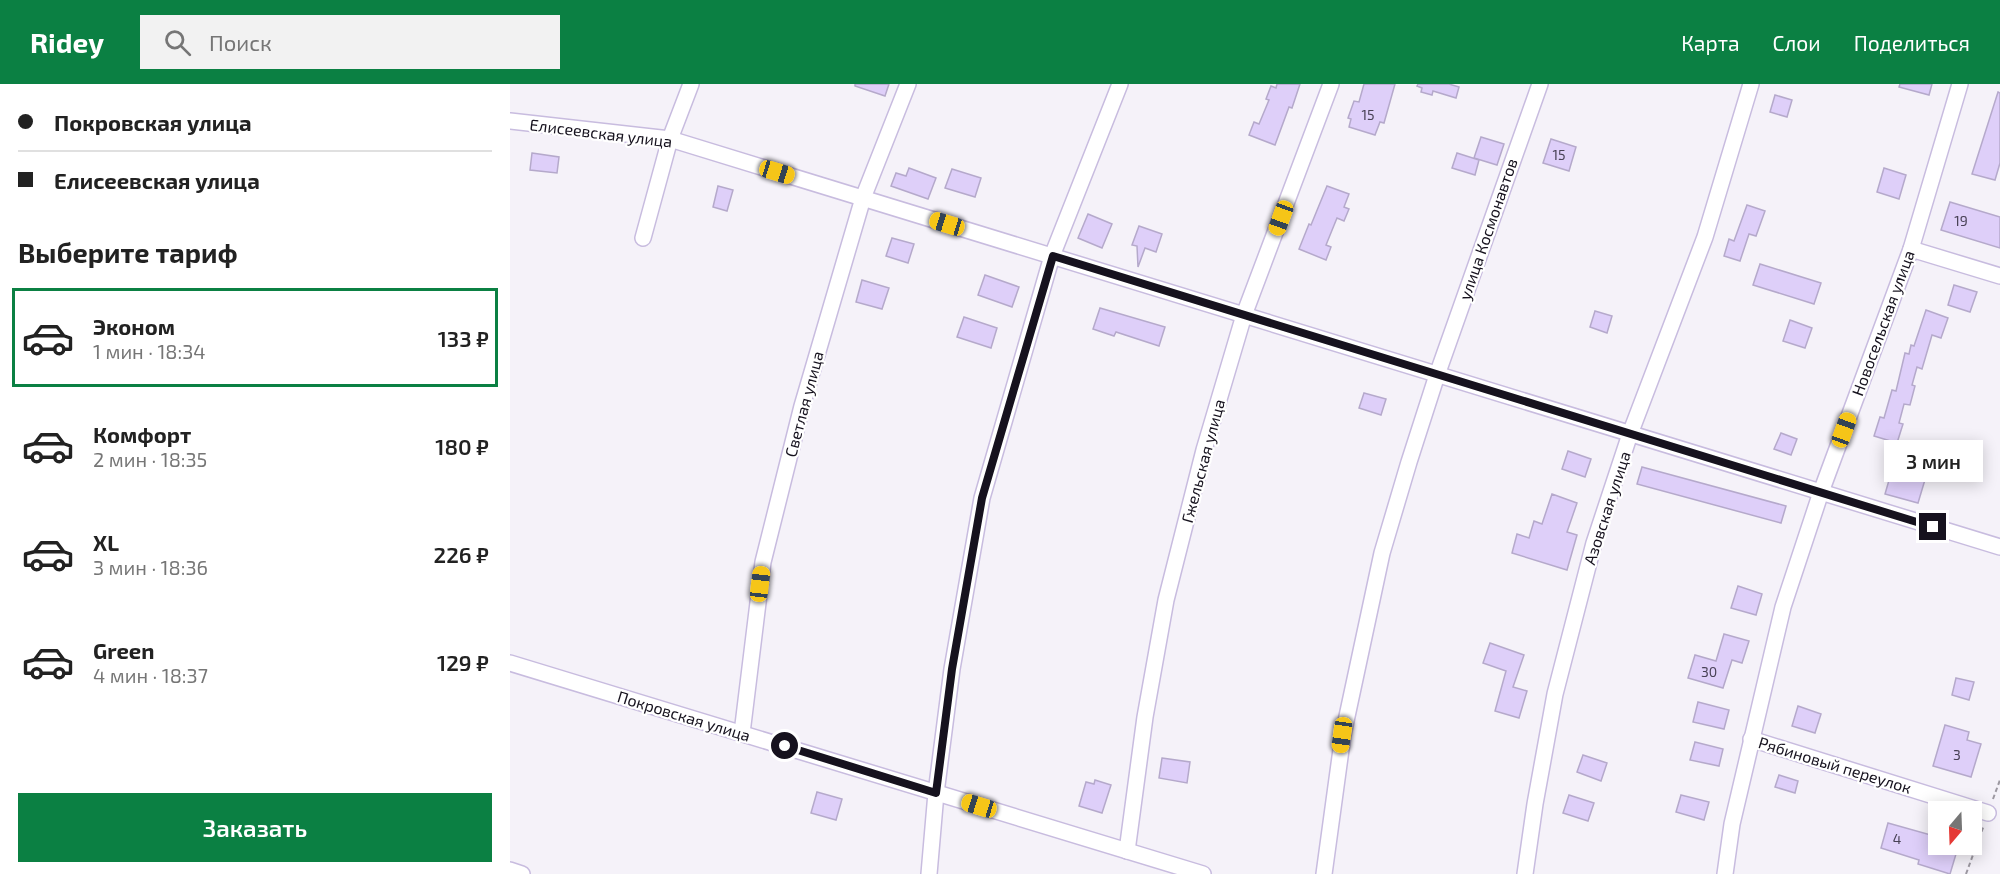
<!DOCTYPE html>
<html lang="ru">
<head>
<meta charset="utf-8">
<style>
	body { margin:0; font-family:"Exo 2",sans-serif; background:#f2f2f2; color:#222; height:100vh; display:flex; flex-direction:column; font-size:22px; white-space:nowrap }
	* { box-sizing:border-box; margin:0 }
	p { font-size:20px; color:#767676 }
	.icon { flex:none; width:33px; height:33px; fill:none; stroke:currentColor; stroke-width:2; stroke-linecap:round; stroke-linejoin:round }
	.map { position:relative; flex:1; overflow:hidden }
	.drawer { display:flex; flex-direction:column; background:#fff; width:510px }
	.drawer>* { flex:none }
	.top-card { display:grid; align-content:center; height:132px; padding:0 18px; background:#fff }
	.needle { width:39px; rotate:199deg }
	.controls { position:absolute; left:1418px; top:717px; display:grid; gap:12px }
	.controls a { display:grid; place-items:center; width:54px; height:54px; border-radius:0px; background:#fff; box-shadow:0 3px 15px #0003; font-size:30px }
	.end { position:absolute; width:27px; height:27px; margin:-14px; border:8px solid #16121e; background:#fff; box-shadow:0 0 0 3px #fff }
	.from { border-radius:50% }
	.bubble { position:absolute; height:42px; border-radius:0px; background:#fff; box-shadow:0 3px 15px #0003; font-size:20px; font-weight:600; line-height:42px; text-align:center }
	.car { position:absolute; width:18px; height:36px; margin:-18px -9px; border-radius:8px; box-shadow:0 0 4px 2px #0007; background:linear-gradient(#f5c518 24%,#345 0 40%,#f5c518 0 76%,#345 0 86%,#f5c518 0) }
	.top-card b { display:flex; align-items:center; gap:21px; height:57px; font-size:22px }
	.top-card b+b { border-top:2px solid #e0e0e0 }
	.top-card i { width:15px; height:15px; background:#222 }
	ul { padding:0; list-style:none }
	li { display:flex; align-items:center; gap:18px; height:99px; margin:0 12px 9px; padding:0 6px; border:3px solid transparent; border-radius:0px }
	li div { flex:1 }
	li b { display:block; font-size:22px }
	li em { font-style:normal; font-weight:600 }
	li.active { border-color:#0b8043 }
	li>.icon { width:54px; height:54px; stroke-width:1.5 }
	h2 { padding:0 18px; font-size:27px; line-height:72px }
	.primary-button { display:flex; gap:12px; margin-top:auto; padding:12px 18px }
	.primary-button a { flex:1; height:69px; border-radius:0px; background:#0b8043; color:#fff; font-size:24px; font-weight:600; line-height:69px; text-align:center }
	header { display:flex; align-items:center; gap:36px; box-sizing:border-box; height:84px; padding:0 30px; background:#0b8043; color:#fff }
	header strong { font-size:28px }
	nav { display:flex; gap:33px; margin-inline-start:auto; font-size:21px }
	.search { width:420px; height:54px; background:#f2f2f2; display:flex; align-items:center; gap:15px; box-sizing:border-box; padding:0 21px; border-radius:0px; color:#767676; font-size:22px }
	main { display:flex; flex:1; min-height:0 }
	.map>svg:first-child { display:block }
	.building { fill:#decff9; stroke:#b5a9cb; stroke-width:1.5 }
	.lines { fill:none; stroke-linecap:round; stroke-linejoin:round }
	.minor-casing { stroke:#c8bcdf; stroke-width:18 }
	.path { stroke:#9c98a1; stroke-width:2; stroke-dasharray:4.5 3; stroke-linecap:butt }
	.minor { stroke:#fff; stroke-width:15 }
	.route { stroke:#16121e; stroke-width:8 }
	.labels { text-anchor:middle; stroke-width:4.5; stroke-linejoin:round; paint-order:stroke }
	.number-label { font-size:14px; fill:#484155 }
	.street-label { font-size:16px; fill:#16121e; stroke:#fff }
</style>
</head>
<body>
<header>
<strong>Ridey</strong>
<div class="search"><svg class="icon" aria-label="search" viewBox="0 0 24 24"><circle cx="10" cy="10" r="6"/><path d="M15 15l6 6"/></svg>Поиск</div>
<nav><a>Карта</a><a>Слои</a><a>Поделиться</a></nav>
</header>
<main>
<section class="drawer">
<div class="top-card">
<b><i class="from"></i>Покровская улица</b>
<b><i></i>Елисеевская улица</b>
</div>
<h2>Выберите тариф</h2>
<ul>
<li class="active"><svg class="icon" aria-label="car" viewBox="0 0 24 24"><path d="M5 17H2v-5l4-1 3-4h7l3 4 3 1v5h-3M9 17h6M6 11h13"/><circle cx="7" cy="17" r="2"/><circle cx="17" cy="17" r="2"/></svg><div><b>Эконом</b><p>1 мин · 18:34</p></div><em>133 ₽</em></li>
<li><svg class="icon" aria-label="car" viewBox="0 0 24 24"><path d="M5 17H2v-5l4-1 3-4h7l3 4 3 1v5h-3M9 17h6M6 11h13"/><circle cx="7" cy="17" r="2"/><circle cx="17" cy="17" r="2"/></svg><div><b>Комфорт</b><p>2 мин · 18:35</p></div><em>180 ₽</em></li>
<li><svg class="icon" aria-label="car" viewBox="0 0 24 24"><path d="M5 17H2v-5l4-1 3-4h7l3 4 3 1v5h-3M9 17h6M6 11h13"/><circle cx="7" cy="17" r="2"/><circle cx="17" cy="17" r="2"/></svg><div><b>XL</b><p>3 мин · 18:36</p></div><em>226 ₽</em></li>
<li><svg class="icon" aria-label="car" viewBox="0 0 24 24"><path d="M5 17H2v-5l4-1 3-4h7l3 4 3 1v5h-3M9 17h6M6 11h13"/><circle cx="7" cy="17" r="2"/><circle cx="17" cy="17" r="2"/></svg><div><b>Green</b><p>4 мин · 18:37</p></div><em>129 ₽</em></li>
</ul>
<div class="primary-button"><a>Заказать</a></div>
</section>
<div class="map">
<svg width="1490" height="790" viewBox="0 0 1490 790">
	<rect width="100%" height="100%" fill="#f5f2f9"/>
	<g class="building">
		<path d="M345 0H379L375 12 345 2Z"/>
		<path d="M767 0H790L782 24 779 23 765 61 739 51 744 38 749 40 759 16 756 15 761 2 766 4Z"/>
		<path d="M854 0H885L874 39 870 38 865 51 839 43 841 35 838 34 844 17 849 18Z"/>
		<path d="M908 0H939L949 3 946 14 923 7 922 11 911 8 912 4 907 2Z"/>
		<path d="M1390 0H1422L1419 11 1389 3Z"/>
		<path d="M1488 8 1490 9V79L1485 96 1462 90Z"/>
		<path d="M1265 11 1282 16 1277 33 1260 28Z"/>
		<path d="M971 53 994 60 987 81 964 74Z"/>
		<path d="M1041 55 1066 63 1059 87 1033 79Z"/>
		<path d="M22 69 49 73 47 89 20 86Z"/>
		<path d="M947 69 969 76 965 91 942 84Z"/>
		<path d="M399 84 426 94 418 115 381 102 386 89 396 92Z"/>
		<path d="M1374 84 1396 91 1389 115 1367 108Z"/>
		<path d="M442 85 471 94 465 113 435 104Z"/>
		<path d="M208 102 223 106 217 127 203 123Z"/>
		<path d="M817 102 839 110 834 123 839 125 834 137 827 134 816 161 821 163 816 176 789 165 799 140 801 141Z"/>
		<path d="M1440 118 1490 133V164L1431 146Z"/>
		<path d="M1237 121 1255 127 1246 152 1239 150 1230 177 1214 172 1219 155 1224 157Z"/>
		<path d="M578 130 602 140 592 164 568 154Z"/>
		<path d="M629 142 652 150 646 168 635 164 628 183 627 162 622 161Z"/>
		<path d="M382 154 404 160 398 179 376 172Z"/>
		<path d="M1250 180 1311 199 1304 220 1243 201Z"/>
		<path d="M475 191 509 203 502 223 468 211Z"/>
		<path d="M352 196 379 204 372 225 346 218Z"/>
		<path d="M1444 201 1467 208 1460 228 1438 221Z"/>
		<path d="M590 224 655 243 649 262 606 248 604 252 583 245Z"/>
		<path d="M1416 226 1438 234 1431 254 1422 251 1412 285 1407 283 1402 301 1405 302 1400 321 1394 320 1389 339 1393 340 1387 359 1364 352 1370 333 1374 334 1382 306 1386 307 1395 269 1399 270 1401 261 1404 262Z"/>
		<path d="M1085 227 1102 232 1097 249 1080 243Z"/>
		<path d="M454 233 487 244 481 264 447 253Z"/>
		<path d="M1280 236 1302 244 1295 264 1273 257Z"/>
		<path d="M854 309 876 315 871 331 849 324Z"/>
		<path d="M1271 349 1287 355 1281 371 1264 365Z"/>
		<path d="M1058 367 1081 375 1075 393 1052 385Z"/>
		<path d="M1384 379 1417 389 1408 419 1375 410Z"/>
		<path d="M1132 383 1276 422 1271 439 1127 400Z"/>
		<path d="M1042 410 1067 419 1057 448 1067 451 1057 486 1002 469 1007 450 1019 454 1024 437 1032 440Z"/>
		<path d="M1228 502 1252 510 1246 531 1221 524Z"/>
		<path d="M1214 550 1239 557 1232 579 1222 576 1213 604 1178 594 1185 571 1206 577Z"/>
		<path d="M980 559 1014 571 1003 603 1017 607 1009 634 985 627 996 587 973 579Z"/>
		<path d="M1446 594 1464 598 1459 616 1442 611Z"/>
		<path d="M1188 618 1219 626 1214 645 1183 638Z"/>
		<path d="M1288 622 1311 630 1305 649 1282 642Z"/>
		<path d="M1435 641 1459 648 1457 656 1471 660 1461 693 1423 682Z"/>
		<path d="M1185 658 1213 665 1209 682 1180 676Z"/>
		<path d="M1073 671 1097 679 1091 697 1067 688Z"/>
		<path d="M652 674 680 678 677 699 649 694Z"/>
		<path d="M1269 691 1288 697 1285 709 1265 703Z"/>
		<path d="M585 696 601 701 592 729 569 722 576 698 584 700Z"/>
		<path d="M307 708 332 715 326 736 301 729Z"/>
		<path d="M1059 711 1084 719 1078 737 1053 729Z"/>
		<path d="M1171 711 1199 718 1194 736 1166 728Z"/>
		<path d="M1378 739 1428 753V760H1449L1440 790 1408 780 1409 776 1371 764Z"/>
	</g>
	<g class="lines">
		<g class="minor-casing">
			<g id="minor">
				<path d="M0 37 160 55 1490 463"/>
				<path d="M133 154 160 55 181 0"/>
				<path d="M1401 165 1490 192"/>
				<path d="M0 579 693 790"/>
				<path d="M232 649 253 478 292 322 353 114 398 0"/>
				<path d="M1241 655 1478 729"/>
				<path d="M617 767 635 633 656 516 694 366 734 231 821 0"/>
				<path d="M0 786 12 790"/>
				<path d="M419 790 426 709 442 585 472 414 542 172 610 0"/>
				<path d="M814 790 833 651 872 469 899 378 927 291 1030 0"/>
				<path d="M1015 790 1025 720 1045 610 1084 459 1120 350 1195 153 1241 0"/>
				<path d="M1215 790 1222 740 1273 523 1311 408 1401 165 1450 0"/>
			</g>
		</g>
		<g class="path">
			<path d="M1483 715 1490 696"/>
			<path d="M1456 790 1474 741"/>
		</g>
		<use href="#minor" class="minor"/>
	</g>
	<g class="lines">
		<path class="route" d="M275 662 426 709 442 585 472 414 543 172 1423 443"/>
	</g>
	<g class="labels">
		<g class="number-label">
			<text x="858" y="36">15</text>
			<text x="1049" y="76">15</text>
			<text x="1451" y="142">19</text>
			<text x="1199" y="593">30</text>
			<text x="1447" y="676">3</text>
			<text x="1387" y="760">4</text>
		</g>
		<g class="street-label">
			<text transform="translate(91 49) rotate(7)" y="6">Елисеевская улица</text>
			<text transform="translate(978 145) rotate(-71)" y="6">улица Космонавтов</text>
			<text transform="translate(1373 239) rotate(-70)" y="6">Новосельская улица</text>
			<text transform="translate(294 320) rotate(-75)" y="6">Светлая улица</text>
			<text transform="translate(693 377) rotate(-75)" y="6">Гжельская улица</text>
			<text transform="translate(1097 424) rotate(-72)" y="6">Азовская улица</text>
			<text transform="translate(174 632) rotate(17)" y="6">Покровская улица</text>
			<text transform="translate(1325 681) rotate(17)" y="6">Рябиновый переулок</text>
		</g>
	</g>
</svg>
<div class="controls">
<a><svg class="needle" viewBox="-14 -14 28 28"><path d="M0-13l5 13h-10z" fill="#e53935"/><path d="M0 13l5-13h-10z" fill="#767676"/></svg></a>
</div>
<i class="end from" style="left:275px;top:662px"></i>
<i class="end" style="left:1423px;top:443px"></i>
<div class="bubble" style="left:1374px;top:356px;width:99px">3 мин</div>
<i class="car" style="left:267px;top:88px;rotate:107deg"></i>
<i class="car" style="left:771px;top:134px;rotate:200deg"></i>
<i class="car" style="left:437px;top:140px;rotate:287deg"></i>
<i class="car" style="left:1334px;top:346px;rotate:20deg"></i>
<i class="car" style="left:250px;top:500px;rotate:7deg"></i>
<i class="car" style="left:832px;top:651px;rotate:188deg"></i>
<i class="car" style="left:469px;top:722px;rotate:287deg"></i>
</div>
</main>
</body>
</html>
